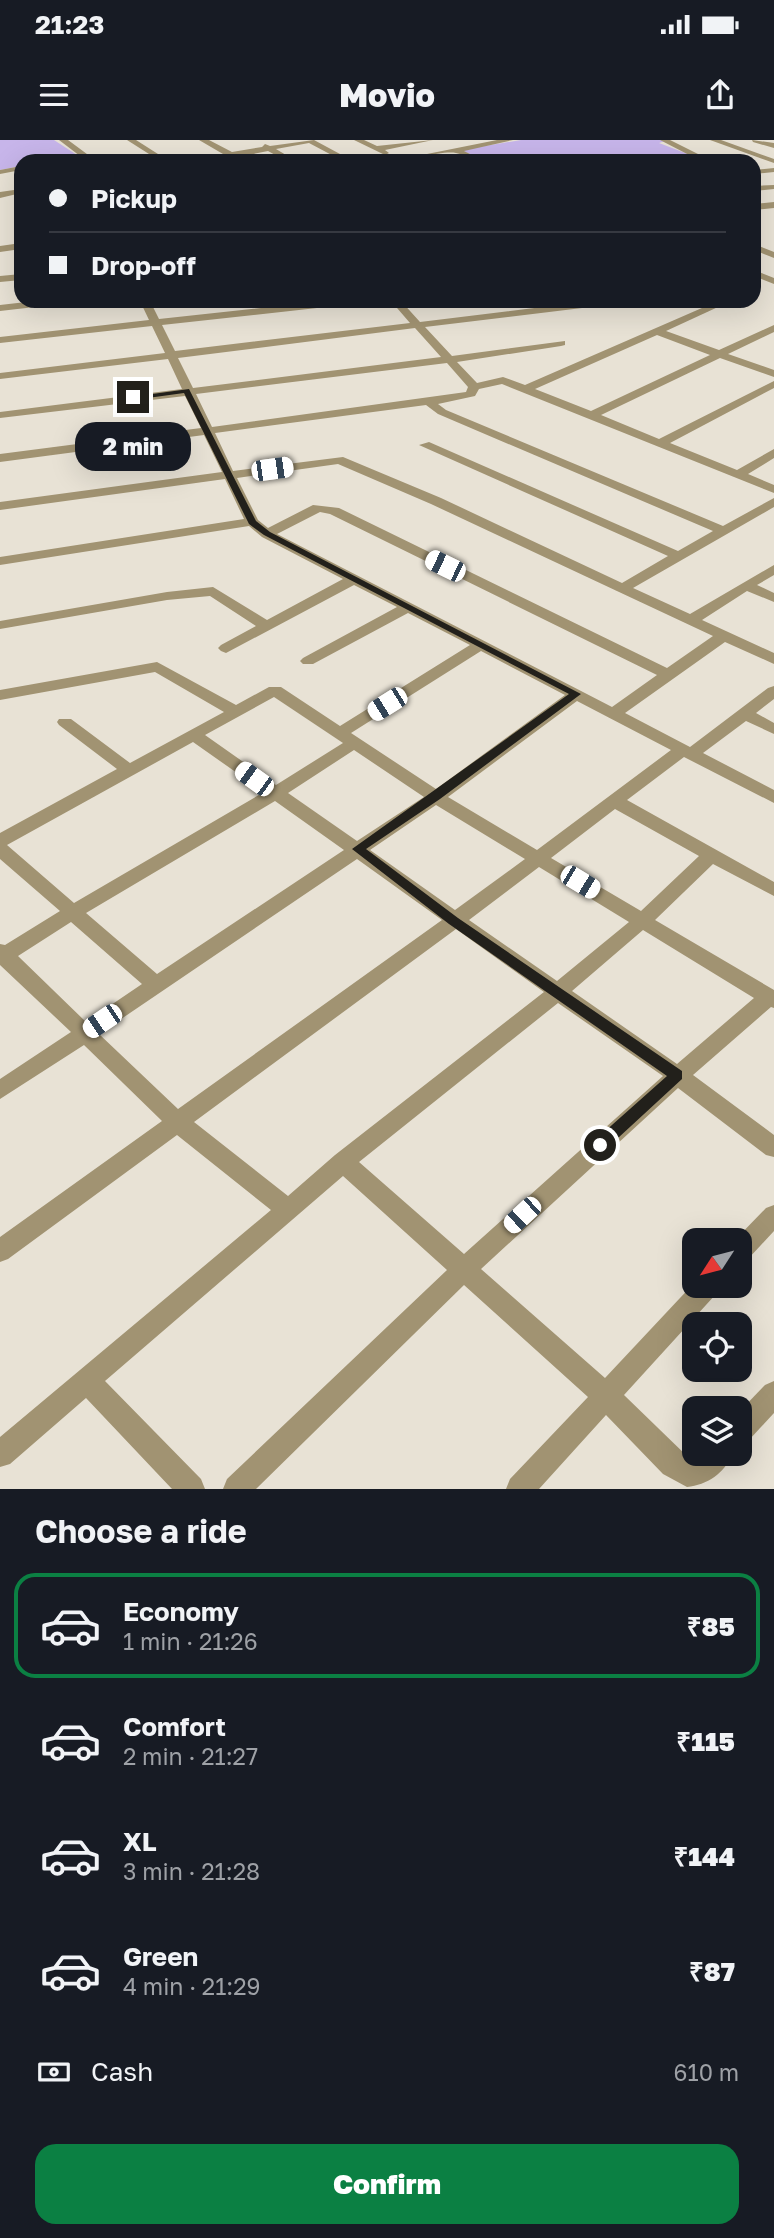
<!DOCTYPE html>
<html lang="en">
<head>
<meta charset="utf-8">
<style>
	body { margin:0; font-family:"Golos Text",sans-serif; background:#20242c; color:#f1f3f6; height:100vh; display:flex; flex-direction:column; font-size:26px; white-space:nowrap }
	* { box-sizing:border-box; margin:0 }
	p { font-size:23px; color:#9ea1a6 }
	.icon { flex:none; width:38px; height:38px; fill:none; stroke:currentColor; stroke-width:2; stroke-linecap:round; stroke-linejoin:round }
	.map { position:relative; height:1349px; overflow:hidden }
	.details { display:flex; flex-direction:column; background:#171b24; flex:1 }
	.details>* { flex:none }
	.banner { position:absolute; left:14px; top:14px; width:747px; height:154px; border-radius:21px; box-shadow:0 7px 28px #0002; display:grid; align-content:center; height:154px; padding:0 35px; background:#171b24 }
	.needle { width:46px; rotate:234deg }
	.fabs { position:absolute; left:682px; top:1088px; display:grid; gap:14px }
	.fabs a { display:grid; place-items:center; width:70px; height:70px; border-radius:14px; background:#171b24; box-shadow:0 7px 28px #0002; font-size:35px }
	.end { position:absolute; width:32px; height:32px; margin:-16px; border:9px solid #22201b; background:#fff; box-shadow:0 0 0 4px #fff }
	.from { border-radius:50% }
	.bubble { position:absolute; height:49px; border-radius:21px; background:#171b24; box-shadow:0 7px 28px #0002; font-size:23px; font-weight:800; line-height:49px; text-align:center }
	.car { position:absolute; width:21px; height:42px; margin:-21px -10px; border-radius:9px; box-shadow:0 0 5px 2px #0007; background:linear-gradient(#fff 24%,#345 0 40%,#fff 0 76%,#345 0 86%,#fff 0) }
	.banner b { display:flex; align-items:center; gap:24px; height:66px; font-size:26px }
	.banner b+b { border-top:2px solid #363941 }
	.banner i { width:18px; height:18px; background:#f1f3f6 }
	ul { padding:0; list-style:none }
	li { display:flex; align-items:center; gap:21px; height:105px; margin:0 14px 10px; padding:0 21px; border:4px solid transparent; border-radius:21px }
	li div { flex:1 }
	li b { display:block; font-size:26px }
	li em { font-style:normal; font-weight:800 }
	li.active { border-color:#0b8043 }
	li>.icon { width:63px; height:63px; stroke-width:1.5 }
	h2 { padding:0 35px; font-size:32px; line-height:84px }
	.pay { display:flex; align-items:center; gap:18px; height:77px; padding:0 35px; font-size:26px }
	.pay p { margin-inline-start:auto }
	.action { display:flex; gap:14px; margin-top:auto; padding:14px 35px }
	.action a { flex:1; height:80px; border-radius:21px; background:#0b8043; color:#fff; font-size:28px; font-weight:800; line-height:80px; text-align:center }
	.status { display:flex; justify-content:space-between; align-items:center; height:49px; padding:0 35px; background:#171b24; direction:ltr }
	.status svg { height:19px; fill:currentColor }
	header { display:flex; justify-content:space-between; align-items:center; height:91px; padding:0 35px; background:#171b24; font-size:32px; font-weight:800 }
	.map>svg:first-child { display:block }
	.green { fill:#c7b5ea }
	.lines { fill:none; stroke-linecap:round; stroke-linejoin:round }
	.street { fill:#a19372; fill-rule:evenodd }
	.route { fill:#22201b }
</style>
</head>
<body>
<div class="status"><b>21:23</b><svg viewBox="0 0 49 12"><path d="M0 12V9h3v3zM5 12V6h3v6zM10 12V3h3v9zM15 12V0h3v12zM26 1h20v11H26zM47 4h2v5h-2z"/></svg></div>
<header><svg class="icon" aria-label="menu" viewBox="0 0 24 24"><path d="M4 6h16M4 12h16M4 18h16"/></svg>Movio<svg class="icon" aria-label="share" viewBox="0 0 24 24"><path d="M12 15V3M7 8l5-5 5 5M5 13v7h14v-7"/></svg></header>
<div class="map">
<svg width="774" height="1349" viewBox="0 0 774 1349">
	<rect width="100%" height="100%" fill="#e8e2d5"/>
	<g class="green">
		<path d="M0 0H54L80 17 55 21H21V26L0 30Z"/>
		<path d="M521 0H668L659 3 701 19 578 21 570 18 551 21H486L461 10Z"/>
	</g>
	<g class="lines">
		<g class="street">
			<path d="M59 0H68L91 17 77 21H58L80 16Z"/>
			<path d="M127 0H136L169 21H160Z"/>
			<path d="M199 0H209L232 12 262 7 265 4 270 6 314 0 353 21H343L309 3 276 9 296 21H286L268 11 233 18 190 21 223 14Z"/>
			<path d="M354 0H364L377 6 433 0 385 10 389 13 385 15Z"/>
			<path d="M497 0H513L464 11 484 21C473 21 467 15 456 13 443 10 410 21 392 21Z"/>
			<path d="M660 0H670L698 14 691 16Z"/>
			<path d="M710 0H721L774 19V23Z"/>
			<path d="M752 0 774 3V8L753 2Z"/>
			<path d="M556 18 559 21H549Z"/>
			<path d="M21 26V30L0 34V30Z"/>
			<path d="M774 28V32L754 34V30Z"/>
			<path d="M774 45V49L754 51V46Z"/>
			<path d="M21 49V53L0 58V52Z"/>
			<path d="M774 62V68L754 70V64Z"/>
			<path d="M21 103V109L0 112V106Z"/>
			<path d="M754 104 774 112V118L754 110Z"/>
			<path d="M754 130 774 138V144L754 136Z"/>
			<path d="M21 134V140L0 142V136Z"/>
			<path d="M35 161H66L61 164 0 171V165Z"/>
			<path d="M140 161H150L159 179 326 161H358L353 164 162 185 175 211 410 183 391 161H401L420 182 591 161H620L615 164 425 187 452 216 565 201V205L561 206 457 222 477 243 503 237 525 245 718 161H731L666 191 719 210 774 185V192L728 214 774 230V237L720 218 601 275 659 299 774 241V248L670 303 737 330 774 309V318L748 334 774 345V353L502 244 479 249 475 256 438 264 446 270 723 386 774 358V367L633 448 690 474 774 425V435L757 445 774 453V462L747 451 702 480 774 513V524L725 502 625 573 690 607 768 548 774 546V559L756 573 774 583V594L746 581 703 613 774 650V663L684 617 627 660 774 742V756L713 724 655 780 774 850V868L771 867 693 935 774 995V1017L766 1015 678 948 481 1129 605 1238 695 1142V1146H719L716 1154 624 1255 690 1319 698 1314H732C725 1333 707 1345 687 1347L663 1334 606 1275 539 1349H506L510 1339 588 1257 464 1145 256 1349H223L227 1339 447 1130 343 1036 105 1241 201 1339 205 1349H172L86 1258 10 1324 0 1327V1297L271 1070 177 995 8 1119 0 1122V1097L162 981 84 905 0 959V939L71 892 0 825V804L5 805 60 771 0 719V693L117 629 59 585 57 582 59 579H71L130 623 224 572 155 532 0 560V550L157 522 236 565 269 547H281L340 586 470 505 408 473 313 524H303L300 521 303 518 397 467 354 445 226 513 221 511 218 508 221 505 256 486 210 456 167 460 0 489V481L167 452 213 447 267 480 343 439 262 397 249 386 0 425V417L244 379 225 339 0 370V362L222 332 204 295 0 322V314L201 288 185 256 0 278V272L182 249 168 219 0 239V233L165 213 152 186 0 203V197L149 180ZM415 188 441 217 193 248 178 218ZM657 195 710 215 591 271 535 249ZM447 223 468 247 466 252 212 287 196 254ZM426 265 438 274 713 391 678 411 429 302 419 305 668 416 622 443 441 358 343 317 233 331 215 293ZM338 324 431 364 713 496 667 528 339 368 313 365 268 388 258 380 237 338ZM320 372 330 374 657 535 612 567 277 394ZM481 511 565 555 436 649 351 593ZM274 557 343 603 276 645 205 595ZM577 561 671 610 537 710 448 657ZM193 602 264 652 74 763 7 705ZM354 610 424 657 357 701 288 653ZM275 661 344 710 157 834 86 773ZM436 665 525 719 455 770 370 710ZM615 669 699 716 641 771 551 718ZM357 719 442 780 178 969 99 894ZM539 727 629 782 557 841 469 780ZM71 782 142 844 86 882 18 816ZM456 789 544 852 335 1015 288 1056 194 982ZM643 790 754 858 677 924 572 851ZM558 863 663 936 464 1114 359 1022Z"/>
			<path d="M774 1065V1091L748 1119 740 1122V1101H734L766 1068Z"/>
			<path d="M774 1241V1273L749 1300 740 1304V1271L765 1245Z"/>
		</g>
	</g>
	<path class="route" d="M189 249 256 381 270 392 581 554 440 659 366 709 458 778 682 931V939L605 1010H594L592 1005 594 1001 667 936 449 784 352 709 569 554 264 395 249 384 184 253 133 260 130 257Z"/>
</svg>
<div class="fabs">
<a><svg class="needle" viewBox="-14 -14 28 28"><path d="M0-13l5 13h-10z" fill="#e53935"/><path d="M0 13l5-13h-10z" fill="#9ea1a6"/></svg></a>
<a><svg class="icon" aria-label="locate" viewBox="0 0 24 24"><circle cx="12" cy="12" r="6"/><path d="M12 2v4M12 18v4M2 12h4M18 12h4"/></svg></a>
<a><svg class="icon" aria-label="layers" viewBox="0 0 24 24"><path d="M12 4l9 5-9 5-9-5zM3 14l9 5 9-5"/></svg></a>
</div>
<i class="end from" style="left:600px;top:1005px"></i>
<i class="end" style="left:133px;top:257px"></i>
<div class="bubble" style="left:75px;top:282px;width:116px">2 min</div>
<i class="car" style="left:272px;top:329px;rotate:82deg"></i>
<i class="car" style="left:445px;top:426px;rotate:296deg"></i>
<i class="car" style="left:387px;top:564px;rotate:238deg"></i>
<i class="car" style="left:254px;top:639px;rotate:306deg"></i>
<i class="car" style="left:580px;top:742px;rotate:121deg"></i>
<i class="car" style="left:102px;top:881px;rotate:236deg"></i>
<i class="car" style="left:522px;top:1075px;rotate:227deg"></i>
<div class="banner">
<b><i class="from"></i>Pickup</b>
<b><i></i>Drop-off</b>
</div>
</div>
<section class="details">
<h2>Choose a ride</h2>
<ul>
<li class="active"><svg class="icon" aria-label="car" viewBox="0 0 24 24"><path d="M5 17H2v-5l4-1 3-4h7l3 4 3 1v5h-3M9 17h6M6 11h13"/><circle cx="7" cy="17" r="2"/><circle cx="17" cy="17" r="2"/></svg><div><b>Economy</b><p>1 min · 21:26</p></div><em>₹85</em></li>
<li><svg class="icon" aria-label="car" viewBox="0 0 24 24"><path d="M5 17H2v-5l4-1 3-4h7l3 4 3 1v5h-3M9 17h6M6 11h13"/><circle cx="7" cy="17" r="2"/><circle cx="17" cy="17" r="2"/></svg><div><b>Comfort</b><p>2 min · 21:27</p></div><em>₹115</em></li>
<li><svg class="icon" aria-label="car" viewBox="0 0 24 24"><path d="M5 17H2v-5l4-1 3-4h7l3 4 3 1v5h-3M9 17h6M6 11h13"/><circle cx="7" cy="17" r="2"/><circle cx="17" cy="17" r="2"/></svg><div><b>XL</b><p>3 min · 21:28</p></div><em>₹144</em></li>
<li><svg class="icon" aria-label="car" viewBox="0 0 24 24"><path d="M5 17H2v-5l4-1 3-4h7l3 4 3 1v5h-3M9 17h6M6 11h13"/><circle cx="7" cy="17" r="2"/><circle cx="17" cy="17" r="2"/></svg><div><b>Green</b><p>4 min · 21:29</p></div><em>₹87</em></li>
</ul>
<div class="pay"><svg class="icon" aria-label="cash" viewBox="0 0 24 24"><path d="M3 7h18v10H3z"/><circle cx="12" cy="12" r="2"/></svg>Cash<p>610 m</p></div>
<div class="action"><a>Confirm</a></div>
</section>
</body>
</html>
